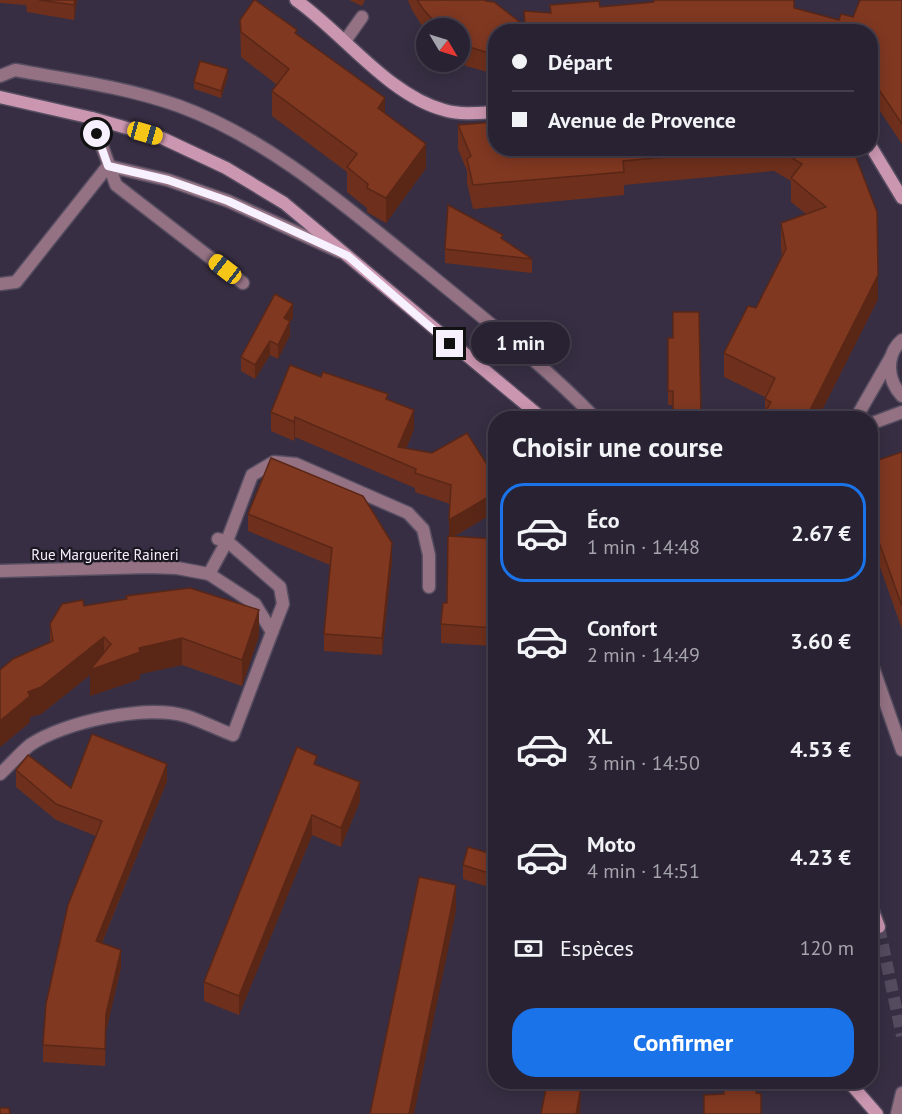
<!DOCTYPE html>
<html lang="fr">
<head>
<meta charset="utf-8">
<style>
	body { margin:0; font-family:"PT Sans",sans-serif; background:#312a3a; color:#f1f3f6; height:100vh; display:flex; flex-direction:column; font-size:22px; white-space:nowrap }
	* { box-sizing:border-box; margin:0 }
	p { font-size:20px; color:#a5a4ac }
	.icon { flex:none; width:33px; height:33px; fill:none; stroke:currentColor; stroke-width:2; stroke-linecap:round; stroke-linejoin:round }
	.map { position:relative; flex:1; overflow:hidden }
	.sheet { position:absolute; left:488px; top:411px; width:390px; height:678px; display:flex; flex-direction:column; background:#292232; border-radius:24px; box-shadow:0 3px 15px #0003,0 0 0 2px #453f4d }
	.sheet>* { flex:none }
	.guide { position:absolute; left:488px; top:24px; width:390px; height:132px; border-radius:24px; box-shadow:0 3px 15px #0003,0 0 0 2px #453f4d; display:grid; align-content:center; height:132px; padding:0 24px; background:#292232 }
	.needle { width:39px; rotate:128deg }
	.controls { position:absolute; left:416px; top:18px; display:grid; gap:12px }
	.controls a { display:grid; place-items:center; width:54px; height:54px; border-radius:50%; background:#292232; box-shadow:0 3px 15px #0003,0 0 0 2px #453f4d; font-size:30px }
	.end { position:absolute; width:27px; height:27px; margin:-14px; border:8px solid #f6f0ff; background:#111; box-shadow:0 0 0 3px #111 }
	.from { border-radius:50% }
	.bubble { position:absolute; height:42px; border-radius:21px; background:#292232; box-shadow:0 3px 15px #0003,0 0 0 2px #453f4d; font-size:20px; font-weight:700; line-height:42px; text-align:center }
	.car { position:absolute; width:18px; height:36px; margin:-18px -9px; border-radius:8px; box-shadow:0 0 4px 2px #0007; background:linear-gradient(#f5c518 24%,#345 0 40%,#f5c518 0 76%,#345 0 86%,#f5c518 0) }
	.guide b { display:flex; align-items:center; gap:21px; height:57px; font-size:22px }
	.guide b+b { border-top:2px solid #453f4d }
	.guide i { width:15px; height:15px; background:#f1f3f6 }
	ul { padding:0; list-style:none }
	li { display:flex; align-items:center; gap:18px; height:99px; margin:0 12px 9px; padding:0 12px; border:3px solid transparent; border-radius:24px }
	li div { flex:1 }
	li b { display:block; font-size:22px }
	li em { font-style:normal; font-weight:700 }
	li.active { border-color:#1a73e8 }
	li>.icon { width:54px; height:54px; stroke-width:1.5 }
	h2 { padding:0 24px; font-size:27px; line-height:72px }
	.pay { display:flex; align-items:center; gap:15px; height:66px; padding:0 24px; font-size:22px }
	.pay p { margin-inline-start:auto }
	.button { display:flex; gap:12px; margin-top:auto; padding:12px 24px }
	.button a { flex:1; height:69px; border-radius:24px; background:#1a73e8; color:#fff; font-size:24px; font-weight:700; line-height:69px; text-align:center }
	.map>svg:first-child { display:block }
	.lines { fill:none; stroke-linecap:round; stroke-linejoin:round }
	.secondary-tunnel { stroke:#544b5f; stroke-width:12; stroke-dasharray:12 6; stroke-linecap:butt }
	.pedestrian-casing { stroke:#564d61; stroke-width:15 }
	.minor-casing { stroke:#564d61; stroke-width:15 }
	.tertiary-casing { stroke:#564d61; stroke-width:15 }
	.secondary-casing { stroke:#564d61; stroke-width:15 }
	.pedestrian { stroke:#947283; stroke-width:12 }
	.minor { stroke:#947283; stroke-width:12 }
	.tertiary { stroke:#947283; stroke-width:12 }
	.secondary { stroke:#cb96b0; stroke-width:12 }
	.wall { fill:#6e301c }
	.shaded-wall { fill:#5a2717 }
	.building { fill:#803821; stroke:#5a2717; stroke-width:1.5 }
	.route { stroke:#f6f0ff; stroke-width:8 }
	.labels { text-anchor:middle; stroke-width:4.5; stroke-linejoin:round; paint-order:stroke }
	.street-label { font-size:15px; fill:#f6f0ff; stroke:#1c1822 }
</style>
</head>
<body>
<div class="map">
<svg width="902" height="1114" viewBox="0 0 902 1114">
	<rect width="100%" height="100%" fill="#372e43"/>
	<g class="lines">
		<path class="secondary-tunnel" d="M879 927 902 1036"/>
		<g class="pedestrian-casing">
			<path id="pedestrian" d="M345 41 362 17"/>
		</g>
		<g class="minor-casing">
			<g id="minor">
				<path d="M0 76 15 70C70 80 126 87 179 106 272 140 351 211 427 272 484 319 544 365 595 418"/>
				<path d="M92 118 116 185 243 283"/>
				<path d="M108 166 168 180 228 201 340 252"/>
				<path d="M0 284 16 282 108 166"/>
				<path d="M218 539 227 541 280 587 283 604 272 632"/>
				<path d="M0 571 149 567 177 568 209 574 255 604 272 632 233 735C217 729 202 721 186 716 147 704 63 722 30 745 20 753 10 765 0 774"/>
				<path d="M209 574 227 541 252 475 274 462 296 464 408 513 423 529 429 555V587"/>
			</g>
		</g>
		<g class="tertiary-casing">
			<g id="tertiary">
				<path d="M902 340C885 355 887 380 902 396"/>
				<path d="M856 418 891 357"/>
				<path d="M870 424 902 412"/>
				<path d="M870 659 902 750"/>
				<path d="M897 1114 902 1093"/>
			</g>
		</g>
		<g class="secondary-casing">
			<g id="secondary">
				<path d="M296 0C343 33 388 95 444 110 460 115 479 113 495 112"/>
				<path d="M0 97 92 118 162 138 226 168 284 203 542 418"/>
				<path d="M870 145 902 198"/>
				<path d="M870 903 879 927"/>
				<path d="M849 1082 877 1114"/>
			</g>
		</g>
		<use href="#pedestrian" class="pedestrian"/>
		<use href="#minor" class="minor"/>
		<use href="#tertiary" class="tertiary"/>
		<use href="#secondary" class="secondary"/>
	</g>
	<g class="wall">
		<path d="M0 0H77L74 20 27 12 26 5 0 3Z"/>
		<path d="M349 0H365L362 6Z"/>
		<path d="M408 0H484L524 25V11L550 13V5L600 7 794 8 839 20 853 17 902 0V144L880 111 870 103V32H495V74L466 66 459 61V28H426V32L412 10Z"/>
		<path d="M240 20 297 34 385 114 426 168 386 223 367 212V208L347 192V172L272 116V91L277 85 241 57Z"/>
		<path d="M228 76 221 98 194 89V82Z"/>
		<path d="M458 125 495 148H847L878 299 818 418H762L765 414V397L724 377V353L756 308 782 255 781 247V223L806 214 791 202V181L774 171 624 185V195L473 209 467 183V171L458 149Z"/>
		<path d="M503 240 532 259V273L445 263V249Z"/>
		<path d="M699 312 701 418H673V405H668V338H673Z"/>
		<path d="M293 318 290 322V335L278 359 270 355 255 379 241 371V357Z"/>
		<path d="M321 377 388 399 414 429 406 449 495 477V512L453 537 495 539 493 646 441 643V624L447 603 450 504 415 492V488L295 437 294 441 271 431V412Z"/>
		<path d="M902 452V629L870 539V478L873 477V462Z"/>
		<path d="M248 514 392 560 382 655 324 651V634L330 565 248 531Z"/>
		<path d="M126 596 259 636 242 686 182 665 140 674V679L90 696V675L41 714 30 717V722L0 747V670L50 643V624L84 606 126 599Z"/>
		<path d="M317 765 360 801 341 847 312 835 239 1015 204 1001V982Z"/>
		<path d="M16 770 71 788 167 781 102 943 121 967 106 1031 105 1066 43 1062V1045L96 836 56 820 16 787Z"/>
		<path d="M495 855V889L463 879V865Z"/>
	</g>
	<g class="shaded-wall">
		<path d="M75 0H77L74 20V5Z"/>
		<path d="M228 69V76L221 98V91Z"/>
		<path d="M385 98V122L378 108Z"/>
		<path d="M426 144V168L386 223V198Z"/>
		<path d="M878 275V299L818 418H806Z"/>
		<path d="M293 304V318L290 322V335L278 359V345L284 318Z"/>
		<path d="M270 341V355L255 379V365Z"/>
		<path d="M414 410V429L400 462 398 447Z"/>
		<path d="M295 417V437L294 441V422Z"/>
		<path d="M495 493V512L449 539V520Z"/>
		<path d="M392 543V560L382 655V638Z"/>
		<path d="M495 597V616L493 646V628Z"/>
		<path d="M259 610V636L242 686V660Z"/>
		<path d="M104 637V663L139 648 182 638V665L140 674V679L90 696V675L41 714 30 717V722L0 747V721L28 692Z"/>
		<path d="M167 764V781L96 957V941Z"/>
		<path d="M360 782V801L341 847V828Z"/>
		<path d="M312 815V835L239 1015V996Z"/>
		<path d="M456 885V911L414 1114H409Z"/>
		<path d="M121 950V967L106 1031 105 1066 106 1014Z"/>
		<path d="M581 1088 580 1114H576Z"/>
	</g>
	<g class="building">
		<path d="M39 0H75L74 5Z"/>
		<path d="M254 0H255L297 30 295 33 385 98 378 108 426 144 386 198 367 188 368 184 347 167 357 154 272 91 289 69 241 32 240 20Z"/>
		<path d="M417 0H484L486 1 494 2 525 26 524 11 551 13 550 5 599 1 600 7 654 2V0H794V8L839 20 841 14 853 17 860 0H902V124L880 91 870 84V32H495V55L466 46 459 41V28H440L424 10Z"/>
		<path d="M200 61 228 69 221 91 194 82Z"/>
		<path d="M495 122V148H765L623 161 624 172 473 185 467 159 471 156 458 125Z"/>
		<path d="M776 148H847L855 155 877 212 878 275 806 418 800 416 799 418H762L771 402 765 399 775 378 724 353 748 306 756 308 786 249 781 223 826 207 791 178 802 164Z"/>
		<path d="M448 205 503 235 501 238 532 259 445 249Z"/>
		<path d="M275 294 293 304 284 318 290 321 278 345 270 341 255 365 241 357Z"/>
		<path d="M673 312H699L701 417H673V391H668V338H673Z"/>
		<path d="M290 365 321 377 323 372 388 394 386 399 414 410 398 447 432 453 467 433 495 477V493L449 520 451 485 415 473 416 469 295 417 294 422 271 412Z"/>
		<path d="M902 452V606L870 517V478L878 475 873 462Z"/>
		<path d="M271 458 363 496 392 543 382 638 324 634 332 548 248 514Z"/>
		<path d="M448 536 495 539V597L493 628 441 624 443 603H447Z"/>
		<path d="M190 588 259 610 242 660 182 638 139 648 140 652 90 670 111 644 104 637 41 687 28 692 30 696 0 721V670L13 659 53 641 50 624 62 604 83 600 84 606 127 599 126 596Z"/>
		<path d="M92 734 167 764 96 941 121 950 106 1014 105 1049 43 1045 46 1004 68 905 102 821 56 804 16 770 28 755 71 788Z"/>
		<path d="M297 747 317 756 314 764 360 782 341 828 312 815 239 996 204 982Z"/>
		<path d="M468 847 495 855V875L463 865Z"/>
		<path d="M419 877 456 885 409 1114H370Z"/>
		<path d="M547 1083 581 1088 576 1114H541Z"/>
		<path d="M756 1089V1093L761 1094V1114H704V1095L724 1094V1090Z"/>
		<path d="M0 1108H9L10 1114H0Z"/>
	</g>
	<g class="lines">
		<path class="route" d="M97 134 108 166 168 180 228 201 348 256 450 344"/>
	</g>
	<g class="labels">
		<g class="street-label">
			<text x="105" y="560">Rue Marguerite Raineri</text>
		</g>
	</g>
</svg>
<div class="controls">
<a><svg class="needle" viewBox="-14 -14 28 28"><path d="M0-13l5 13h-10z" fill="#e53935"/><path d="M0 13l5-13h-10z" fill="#a5a4ac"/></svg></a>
</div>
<i class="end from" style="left:97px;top:134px"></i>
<i class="end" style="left:450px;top:344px"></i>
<div class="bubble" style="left:471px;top:322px;width:99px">1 min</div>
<i class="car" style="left:145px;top:133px;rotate:106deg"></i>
<i class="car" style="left:225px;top:269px;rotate:308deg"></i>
<div class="guide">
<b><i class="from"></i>Départ</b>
<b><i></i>Avenue de Provence</b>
</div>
<section class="sheet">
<h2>Choisir une course</h2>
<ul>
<li class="active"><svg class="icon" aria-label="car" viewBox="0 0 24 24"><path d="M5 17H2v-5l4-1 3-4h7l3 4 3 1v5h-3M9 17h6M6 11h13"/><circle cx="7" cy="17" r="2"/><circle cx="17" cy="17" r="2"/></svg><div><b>Éco</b><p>1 min · 14:48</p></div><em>2.67 €</em></li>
<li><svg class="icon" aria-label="car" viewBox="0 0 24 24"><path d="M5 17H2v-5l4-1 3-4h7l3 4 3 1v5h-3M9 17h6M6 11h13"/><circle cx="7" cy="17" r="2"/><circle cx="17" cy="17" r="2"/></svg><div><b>Confort</b><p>2 min · 14:49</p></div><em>3.60 €</em></li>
<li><svg class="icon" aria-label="car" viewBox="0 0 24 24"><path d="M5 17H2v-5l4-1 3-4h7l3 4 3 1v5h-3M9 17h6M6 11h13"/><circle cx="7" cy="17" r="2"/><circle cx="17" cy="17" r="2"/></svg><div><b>XL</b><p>3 min · 14:50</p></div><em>4.53 €</em></li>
<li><svg class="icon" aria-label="car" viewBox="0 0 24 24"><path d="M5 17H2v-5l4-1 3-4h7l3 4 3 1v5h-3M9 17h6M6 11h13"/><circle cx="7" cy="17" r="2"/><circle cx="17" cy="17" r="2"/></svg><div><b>Moto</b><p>4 min · 14:51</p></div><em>4.23 €</em></li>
</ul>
<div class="pay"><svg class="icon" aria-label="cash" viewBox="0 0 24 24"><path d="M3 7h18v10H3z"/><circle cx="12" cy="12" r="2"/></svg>Espèces<p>120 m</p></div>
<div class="button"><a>Confirmer</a></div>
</section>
</div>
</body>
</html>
